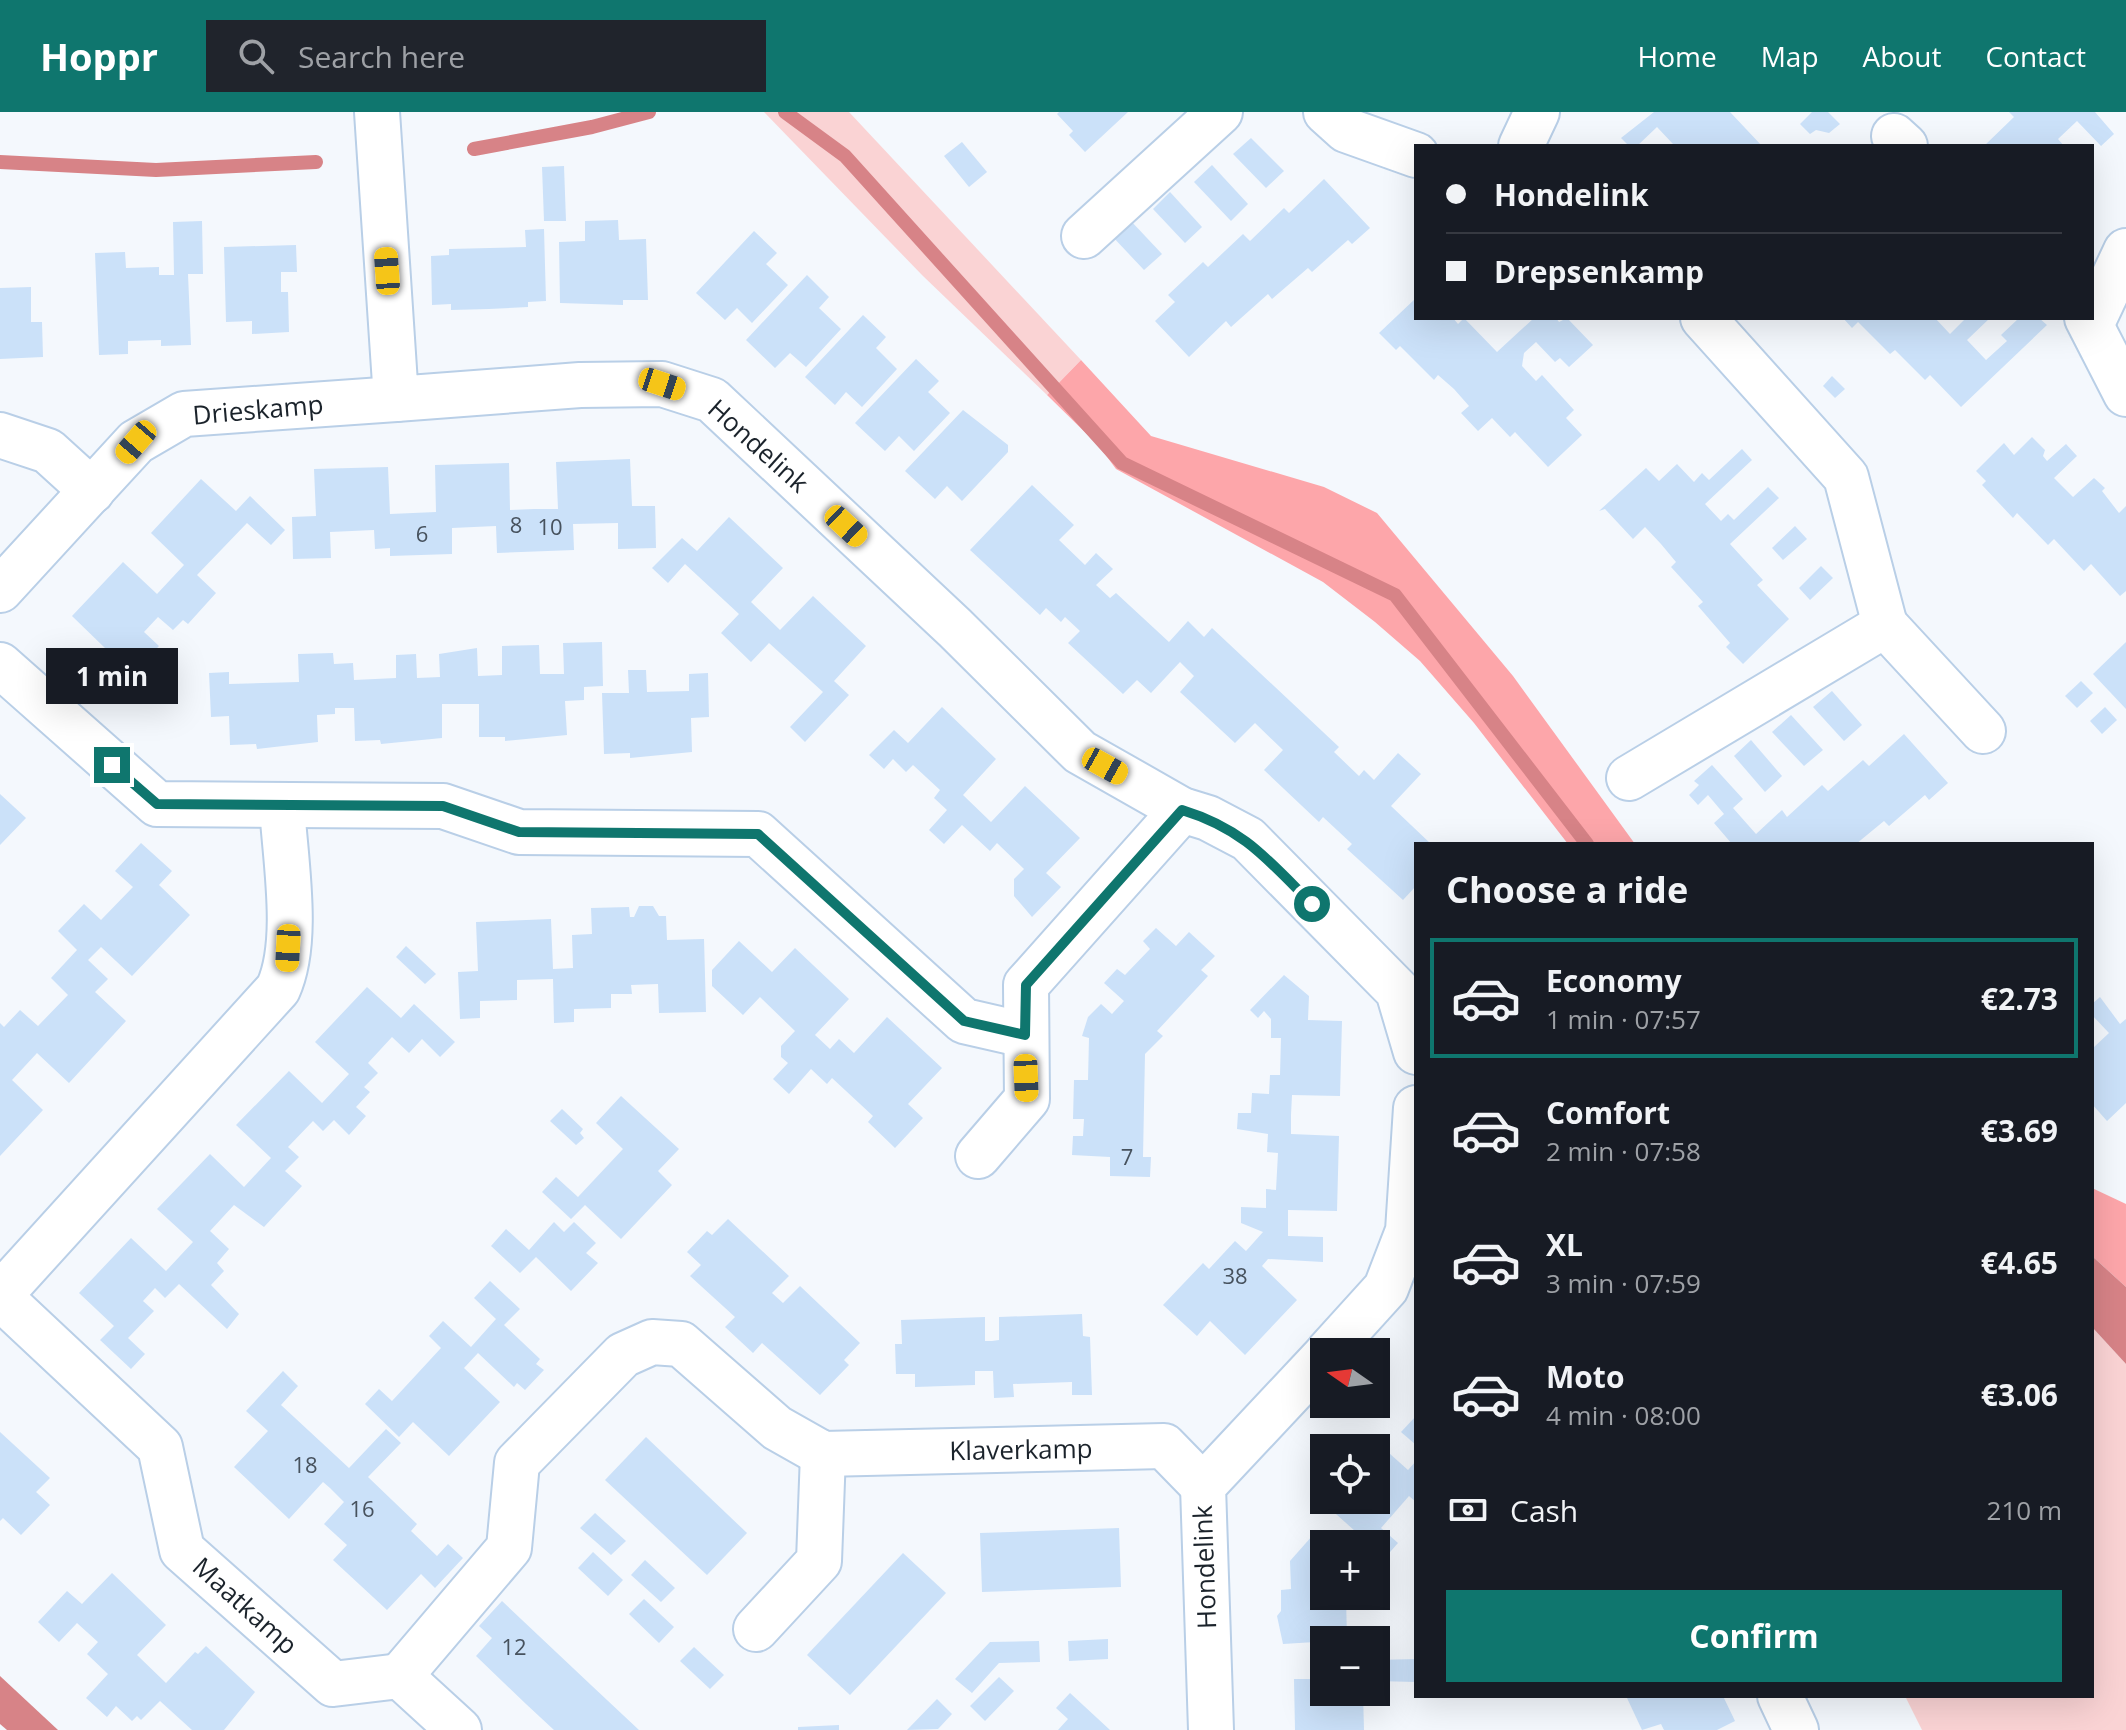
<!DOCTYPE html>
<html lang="en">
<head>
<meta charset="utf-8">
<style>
	body { margin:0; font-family:"Open Sans",sans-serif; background:#20242c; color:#f1f3f6; height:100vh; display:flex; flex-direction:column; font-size:30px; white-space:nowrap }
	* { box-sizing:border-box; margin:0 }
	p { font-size:26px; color:#9ea1a6 }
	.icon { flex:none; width:44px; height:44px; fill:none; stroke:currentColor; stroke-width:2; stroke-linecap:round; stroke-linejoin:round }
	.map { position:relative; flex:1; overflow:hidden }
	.sheet { position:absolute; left:1414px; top:730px; width:680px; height:856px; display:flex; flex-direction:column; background:#171b24; border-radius:0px; box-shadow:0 8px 32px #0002 }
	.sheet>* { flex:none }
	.guide { position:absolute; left:1414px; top:32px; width:680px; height:176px; border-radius:0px; box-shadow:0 8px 32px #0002; display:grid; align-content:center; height:176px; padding:0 32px; background:#171b24 }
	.needle { width:52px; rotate:284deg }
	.buttons { position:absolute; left:1310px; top:1226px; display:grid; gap:16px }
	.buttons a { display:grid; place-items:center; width:80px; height:80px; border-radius:0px; background:#171b24; box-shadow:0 8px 32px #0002; font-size:40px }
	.end { position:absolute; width:36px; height:36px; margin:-18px; border:10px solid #0f766e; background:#fff; box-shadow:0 0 0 4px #fff }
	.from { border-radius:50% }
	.bubble { position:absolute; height:56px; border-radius:0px; background:#171b24; box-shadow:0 8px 32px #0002; font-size:26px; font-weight:700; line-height:56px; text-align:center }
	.car { position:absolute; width:24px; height:48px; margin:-24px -12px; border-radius:10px; box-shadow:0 0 6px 2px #0007; background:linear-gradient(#f5c518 24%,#345 0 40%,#f5c518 0 76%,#345 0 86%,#f5c518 0) }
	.guide b { display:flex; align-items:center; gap:28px; height:76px; font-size:30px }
	.guide b+b { border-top:2px solid #363941 }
	.guide i { width:20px; height:20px; background:#f1f3f6 }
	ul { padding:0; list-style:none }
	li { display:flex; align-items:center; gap:24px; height:120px; margin:0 16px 12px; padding:0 16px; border:4px solid transparent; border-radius:0px }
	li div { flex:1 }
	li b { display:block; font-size:30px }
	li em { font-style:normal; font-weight:700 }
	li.current { border-color:#0f766e }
	li>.icon { width:72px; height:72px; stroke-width:1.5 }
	h2 { padding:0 32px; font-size:36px; line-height:96px }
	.pay { display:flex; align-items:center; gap:20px; height:88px; padding:0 32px; font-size:30px }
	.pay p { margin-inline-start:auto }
	.cta { display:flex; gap:16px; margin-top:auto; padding:16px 32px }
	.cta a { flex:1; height:92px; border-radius:0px; background:#0f766e; color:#fff; font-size:32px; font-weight:700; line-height:92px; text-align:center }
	header { display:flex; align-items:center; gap:48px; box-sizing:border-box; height:112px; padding:0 40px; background:#0f766e; color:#fff }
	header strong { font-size:38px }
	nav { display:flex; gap:44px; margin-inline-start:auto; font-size:28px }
	.search { width:560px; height:72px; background:#20242c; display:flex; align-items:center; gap:20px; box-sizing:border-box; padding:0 28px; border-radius:0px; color:#9ea1a6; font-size:30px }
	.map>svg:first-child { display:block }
	.green { fill:#fad3d4 }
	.forest { fill:#fda6aa }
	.water { fill:#d78387 }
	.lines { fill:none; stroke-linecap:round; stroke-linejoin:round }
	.stream { stroke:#d78387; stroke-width:14 }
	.building { fill:#cbe1f9 }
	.minor-casing { stroke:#b9cfe7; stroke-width:48 }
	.minor { stroke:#fff; stroke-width:44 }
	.route { stroke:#0f766e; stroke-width:10 }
	.labels { text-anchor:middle; stroke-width:6; stroke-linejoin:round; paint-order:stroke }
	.number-label { font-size:22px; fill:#47525e }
	.street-label { font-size:26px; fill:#1b232b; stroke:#fff }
</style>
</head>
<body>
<header>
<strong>Hoppr</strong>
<div class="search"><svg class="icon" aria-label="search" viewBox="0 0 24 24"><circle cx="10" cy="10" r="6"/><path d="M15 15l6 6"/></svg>Search here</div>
<nav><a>Home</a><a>Map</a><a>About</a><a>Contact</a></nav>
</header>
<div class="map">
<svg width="2126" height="1618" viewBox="0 0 2126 1618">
	<rect width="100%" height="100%" fill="#f4f8fd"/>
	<g class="green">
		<path d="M764 0H849L1081 248 1047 283 923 164Z"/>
		<path d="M2092 1215 2126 1252V1618H1922L1905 1584H2092Z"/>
	</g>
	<g class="forest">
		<path d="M1081 248 1151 324 1324 375 1377 401 1513 564 1635 732H1568L1474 611 1420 549 1375 510 1323 470 1116 357 1099 334 1047 283Z"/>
		<path d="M2092 1076 2126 1092V1175L2092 1144Z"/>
	</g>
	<g class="water">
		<path d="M2092 1144 2126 1175V1252L2092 1215Z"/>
		<path d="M0 1564 58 1618H7L0 1612Z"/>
	</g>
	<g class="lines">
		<g class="stream">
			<path d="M785 0 845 44 1122 351 1395 483 1587 732"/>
			<path d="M474 37 592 15 649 0"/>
			<path d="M0 50 156 58 316 50"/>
		</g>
	</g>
	<g class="building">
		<path d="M1059 0H1128L1085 40 1069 23 1073 19 1057 2Z"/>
		<path d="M1654 0H1730L1762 34H1671L1673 32 1657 15 1637 34H1629L1621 26Z"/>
		<path d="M1812 0H1828L1840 12 1829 21 1816 18 1810 22 1800 12Z"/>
		<path d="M2009 0H2095L2114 22 2101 34 2077 9 2058 27 2064 34H1984L2014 5Z"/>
		<path d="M1251 26 1284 59 1266 76 1233 42Z"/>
		<path d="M962 30 987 60 969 75 944 44Z"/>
		<path d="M1212 53 1248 92 1231 109 1194 70Z"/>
		<path d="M564 54 566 109H544L542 55Z"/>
		<path d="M1324 67 1370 116 1352 132 1348 128 1312 160 1308 156 1272 187 1268 182 1231 215 1226 209 1189 245 1155 209 1175 190 1168 183 1203 150 1208 155 1243 122 1250 129 1284 96 1289 101Z"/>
		<path d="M1170 80 1202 115 1185 131 1153 97Z"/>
		<path d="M618 108 619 128 646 127 648 188H623V193L560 191 559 130 585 129V109Z"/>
		<path d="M1130 108 1162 142 1144 158 1112 124Z"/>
		<path d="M202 109 203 162H188L191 233 161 234V228L128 229V242L99 243 95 141 125 140 126 156 159 155V163H174L173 110Z"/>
		<path d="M544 117 546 189 528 190V195L489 197 451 198V192L432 193 431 144 449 143V137L526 135 525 118Z"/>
		<path d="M754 119 777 141 766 152 788 173 752 211 737 196 725 208 696 181Z"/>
		<path d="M296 133 297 160H281V180H288L289 220 252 222V209L226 210 224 135Z"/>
		<path d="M807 163 829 185 819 196 841 217 806 255 790 241 775 256 746 228Z"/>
		<path d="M31 175V210H42L43 245 0 247V176Z"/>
		<path d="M1416 186V206H1453L1458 212 1464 206 1497 240 1534 206H1556L1559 210 1567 206 1593 233 1569 255 1560 246 1555 250 1536 230 1524 241 1522 254 1536 269 1542 263 1574 298 1566 306 1582 323 1548 355 1515 320 1510 325 1492 306 1478 319 1461 301 1469 294 1454 277 1438 263 1434 268 1400 234 1396 238 1379 221Z"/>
		<path d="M863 203 886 225 876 236 897 257 862 295 846 280 835 293 805 265Z"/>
		<path d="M1843 206H1935L1950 222 1966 206H1990L1967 228 1986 248 2007 229 2001 223 2019 206H2039L2047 213 1961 295 1930 263 1925 268 1895 238 1890 242 1858 210 1852 216Z"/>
		<path d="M916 247 939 269 928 280 950 301 914 339 899 324 885 339 855 311Z"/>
		<path d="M1832 264 1845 277 1835 286 1823 274Z"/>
		<path d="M963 298 1008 333V340L962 389 947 374 935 387 905 359Z"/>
		<path d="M2032 325 2045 338 2043 344 2047 349 2066 332 2077 344 2054 366 2073 385 2094 366 2105 376 2102 379 2119 401 2126 394V479L2120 484 2091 452 2084 459 2054 427 2048 433 2017 401 2013 406 1982 373 1986 369 1976 359 2004 331 2014 343Z"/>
		<path d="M1742 337 1752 348 1705 392 1721 409 1728 402 1734 408 1768 375 1779 386 1730 432 1763 468 1757 473 1789 507 1743 552 1726 535 1730 531 1698 494 1703 490 1671 455 1676 450 1661 432 1645 415 1633 427 1605 397 1599 399 1646 356 1659 369 1677 352 1694 370 1702 361 1709 368Z"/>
		<path d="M630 347 632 394H655L656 436 618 437V411L573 412 574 438 497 441 496 414 452 416V442L390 444V436L375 437 374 418 330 420 331 446 293 447 292 405 316 404 314 357 388 355 390 402 436 400 435 353 509 351 510 398 534 397H558L556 350Z"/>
		<path d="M201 367 236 399 250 384 285 418 271 433 247 411 197 463 216 481 188 512 183 508 173 518 158 505 144 520 159 534 133 561 147 574 133 589 92 551 106 537 72 504 123 450 157 482 184 453 151 421Z"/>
		<path d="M1032 373 1074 413 1059 428 1085 453 1096 441 1113 457 1096 473 1110 486 1116 481 1169 530 1188 509 1204 525 1212 516 1339 635 1334 640 1359 664 1364 658 1374 668 1398 641 1421 662 1391 694 1431 732H1416V774L1403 788 1347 737 1352 732 1323 705 1319 710 1264 658 1283 638 1255 611 1235 631 1180 580 1194 564 1180 550 1151 581 1137 568 1123 582 1068 531 1080 519 1065 505 1061 510 1046 496 1040 503 970 438Z"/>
		<path d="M729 405 783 456 751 490 780 518 813 484 866 534 834 569 849 583 805 630 790 615 823 580 769 531 751 550 721 521 739 502 685 452 668 471 652 456 682 426 697 439Z"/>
		<path d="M1795 414 1807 427 1783 448 1772 436Z"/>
		<path d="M1821 454 1833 466 1810 488 1799 476Z"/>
		<path d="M602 530 603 574 584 575V588L565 589 567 623 505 629V625H479V592H442V626L381 632 380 628 355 629 354 596H335V602L317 603 318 630 257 637 256 632 230 633 229 604 211 605 209 561 229 560V572L299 570 298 542 333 541 334 552 353 551 354 568 396 566V543L416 542 417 566 440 565 439 542 477 536 478 564 502 563V534L539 533 540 562H564L563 531Z"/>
		<path d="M2126 530V597L2093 562Z"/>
		<path d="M628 558H646L647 580 689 579V562L708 561 709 605 691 606 692 640 630 646V641L604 642 602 581H629Z"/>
		<path d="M2081 569 2093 581 2077 596 2065 584Z"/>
		<path d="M1832 579 1862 613 1844 629 1813 595Z"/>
		<path d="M942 595 996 647 963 683 991 710 1025 674 1080 726 1046 761 1061 775 1032 805 1014 784V767L1024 757 997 731 990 739 962 713 944 732 929 718 947 698 934 686 940 678 913 653 906 660 893 647 884 657 869 643 894 618 908 631Z"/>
		<path d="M2105 595 2117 608 2102 622 2090 609Z"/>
		<path d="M1791 603 1823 638 1804 654 1772 620Z"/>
		<path d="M1904 622 1948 671 1929 688 1925 683 1889 714 1884 709 1856 732H1732L1714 711 1724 702 1708 683 1698 693 1689 683 1699 673 1694 669 1712 653 1743 687 1733 696 1756 722 1782 698 1787 705 1822 673 1828 679 1863 648 1869 654Z"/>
		<path d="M1751 628 1782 664 1765 680 1734 644Z"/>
		<path d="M0 682 26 706 0 733Z"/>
		<path d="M141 731 172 759 159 773 190 803 132 864 101 835 88 848 108 867 95 880 126 909 69 971 37 941 12 968 43 998 0 1044V911L4 915 20 898 38 914 68 883 51 866 77 838 58 819 84 792 101 808 133 775 115 759Z"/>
		<path d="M639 794H653L659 804H666L667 828 704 827 706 900 659 901 658 872 631 873 632 882H611V896L574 897V910L554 911 553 867 517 868V888L480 889V906L460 907 458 860 478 859 476 810 551 807 553 857 573 856 572 823 592 822 591 796 629 795 630 805H634Z"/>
		<path d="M1156 816 1176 834 1189 820 1215 844 1201 858 1208 864 1157 919 1163 924 1145 942 1143 1045H1151L1150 1065 1110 1064V1045L1072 1043 1073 1024H1083L1084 1007H1073L1074 968H1088L1089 926 1082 924 1088 905 1101 892 1112 902 1124 889 1104 871 1117 857 1125 863 1150 837 1143 829Z"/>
		<path d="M739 829 772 860 795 836 849 887 815 923 830 937 839 927 854 941 887 905 942 956 908 992 923 1006 895 1036 868 1010 873 1004 832 966 827 972 811 957 789 982 773 967 788 951 781 945V934L795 919 760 885 743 903 712 874V858Z"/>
		<path d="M406 834 436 862 425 872 396 845Z"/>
		<path d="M1284 863 1309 884 1308 908 1342 909 1340 984 1292 983 1291 1003V1022L1339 1024 1337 1099 1288 1098V1124L1323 1125V1150L1268 1147 1262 1154 1297 1188 1245 1243 1210 1209 1197 1224 1163 1193 1203 1151 1209 1157 1235 1129 1246 1139 1263 1120 1241 1111V1095L1266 1096V1077L1276 1078 1278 1041 1267 1040 1268 1022 1237 1017 1238 1001H1251L1252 981 1269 982 1270 963H1280L1281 926H1271V907L1264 899 1258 906 1250 898Z"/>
		<path d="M367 875 401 906 414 892 455 930 440 945 422 927 409 941 392 925 368 951 378 961 364 975 370 980 356 995 366 1004 349 1023 334 1008 323 1019 313 1009 288 1035 299 1045 285 1059 302 1074 264 1115 234 1093 210 1119 229 1137 217 1151 224 1159 211 1173 239 1202 227 1217 179 1172 165 1186 155 1176 143 1189 154 1199 128 1226 145 1242 131 1257 100 1228 114 1214 79 1181 131 1126 166 1159 193 1130 157 1097 210 1042 244 1075 271 1046 236 1013 289 959 322 991 349 962 315 930Z"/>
		<path d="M2100 885 2120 912 2126 907V991L2107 1009 2092 992V937L2109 921 2092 903V892Z"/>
		<path d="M621 984 679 1037 658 1059 672 1073 621 1127 585 1093 571 1107 542 1080 556 1065 578 1085 623 1037 596 1011Z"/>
		<path d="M562 997 583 1017 580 1021 584 1026 576 1033 550 1009Z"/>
		<path d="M728 1107 789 1164 772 1181 783 1191 800 1174 860 1231 844 1248 849 1253 820 1283 762 1231 753 1241 725 1215 735 1205 690 1164 701 1153 687 1140 707 1119 712 1123Z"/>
		<path d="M554 1110 564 1120 574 1110 596 1131 586 1141 598 1151 571 1179 536 1145 520 1161 491 1134 506 1117 529 1138Z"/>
		<path d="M490 1169 520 1197 504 1213 540 1247 536 1252 544 1258 525 1278 517 1271 514 1275 478 1241 464 1256 500 1290 449 1344 413 1310 399 1325 365 1292 379 1277 392 1289 417 1262 441 1236 429 1224 443 1209 471 1235 496 1207 474 1186Z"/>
		<path d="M1082 1202 1083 1224 1090 1225 1092 1283H1072V1270L1013 1272 1014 1285 994 1286 993 1259H975V1273L915 1275V1262H896L895 1232H902L901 1208 985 1205V1229H992L999 1228V1205Z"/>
		<path d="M283 1259 298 1274 281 1293 349 1356 386 1317 401 1331 368 1365 417 1412 411 1419 437 1444 448 1432 463 1446 435 1476 421 1462 387 1498 333 1448 347 1433 324 1412 344 1390 330 1376 323 1370 289 1407 234 1355 268 1319 246 1299Z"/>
		<path d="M1416 1304V1333L1401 1320Z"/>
		<path d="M0 1320 50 1366 36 1380 50 1393 21 1423 3 1406 0 1409Z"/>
		<path d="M646 1325 747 1421 707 1463 605 1368Z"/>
		<path d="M1371 1325 1408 1358 1416 1349V1390L1409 1384 1381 1416 1398 1431 1376 1456V1432H1343L1355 1419 1318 1386 1324 1379V1388H1376V1336H1362Z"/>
		<path d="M595 1401 626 1429 611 1443 580 1416Z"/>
		<path d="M1119 1416 1121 1475 982 1480 980 1421Z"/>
		<path d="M1313 1423 1324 1432V1484H1346L1347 1528 1283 1532 1277 1504 1281 1499V1478L1291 1477 1290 1449Z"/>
		<path d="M593 1440 623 1468 608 1484 578 1456Z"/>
		<path d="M903 1441 946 1481 850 1583 807 1543Z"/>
		<path d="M645 1448 675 1476 661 1490 631 1463Z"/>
		<path d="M112 1461 166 1513 137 1543 166 1571 195 1540 198 1542 206 1534 255 1580 224 1618H192L160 1589 141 1608 137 1604 132 1609 116 1594 107 1605 86 1586 108 1562 87 1542 98 1530 77 1511 59 1530 38 1510 67 1479 82 1492Z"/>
		<path d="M644 1487 674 1515 659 1531 629 1502Z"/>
		<path d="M502 1489 591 1573 639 1618H554L526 1592 476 1544 492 1526 479 1514Z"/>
		<path d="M1108 1527V1547L1069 1549 1068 1529Z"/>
		<path d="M1039 1529 1040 1550 999 1551 972 1581 955 1567 990 1530Z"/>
		<path d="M694 1535 724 1563 710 1577 680 1549Z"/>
		<path d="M1416 1547V1570L1376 1569V1548Z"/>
		<path d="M999 1565 1014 1579 985 1609 970 1594Z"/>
		<path d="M1294 1567H1324V1580H1363L1364 1618H1295Z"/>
		<path d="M1070 1581 1110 1618H1058L1068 1607 1056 1596Z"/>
		<path d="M1631 1584H1723L1735 1609 1717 1618H1664L1661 1612 1642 1618 1627 1586Z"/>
		<path d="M937 1587 952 1602 938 1617 907 1618Z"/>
		<path d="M839 1613V1618H798V1615Z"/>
	</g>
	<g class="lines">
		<g class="minor-casing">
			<g id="minor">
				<path d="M377 0 396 287 580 273 662 272 712 288 955 516 1080 640 1182 698 1208 706 1248 727 1398 879 1416 940"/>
				<path d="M1326 0 1346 18 1416 43"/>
				<path d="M1894 24 1905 34"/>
				<path d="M1521 34 1537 0"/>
				<path d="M1084 124 1220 0"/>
				<path d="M1703 206 1846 365 1885 513"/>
				<path d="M2087 206 2126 282"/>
				<path d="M2092 211 2126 139"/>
				<path d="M0 323 48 339 92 379"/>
				<path d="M0 478 136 330 184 302 396 287"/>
				<path d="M0 553 157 692 443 694 519 720 758 722 964 909 1025 923"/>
				<path d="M1629 666 1885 513 1983 619"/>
				<path d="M978 1044 1027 987 1026 873 1182 698"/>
				<path d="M0 1183 278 877C300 829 285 747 282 694"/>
				<path d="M0 1185 160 1335 182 1438 333 1572 400 1564 459 1618"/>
				<path d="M1328 1240 1386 1176 1408 1119 1416 996"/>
				<path d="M756 1517 819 1449 823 1342"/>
				<path d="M400 1564 509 1436 517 1351 623 1243 652 1230 681 1232 777 1316 823 1342 1164 1334 1203 1374"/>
				<path d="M1780 1584 1796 1618"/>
				<path d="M1211 1618 1203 1374 1324 1245"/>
			</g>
		</g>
		<use href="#minor" class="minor"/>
	</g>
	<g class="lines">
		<path class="route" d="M112 653 157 692 443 694 519 720 758 722 964 909 1025 923 1026 873 1182 698C1244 717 1268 748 1312 792"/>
	</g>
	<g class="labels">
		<g class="number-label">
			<text x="516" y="421">8</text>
			<text x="550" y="423">10</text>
			<text x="422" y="430">6</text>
			<text x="1127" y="1053">7</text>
			<text x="1235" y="1172">38</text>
			<text x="305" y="1361">18</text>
			<text x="362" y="1405">16</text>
			<text x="514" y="1543">12</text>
		</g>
		<g class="street-label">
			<text transform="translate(258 298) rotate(-5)" y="9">Drieskamp</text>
			<text transform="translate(758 334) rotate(42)" y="9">Hondelink</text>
			<text transform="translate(1021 1338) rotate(-1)" y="9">Klaverkamp</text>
			<text transform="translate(1205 1455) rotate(-92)" y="9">Hondelink</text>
			<text transform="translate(245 1494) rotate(42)" y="9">Maatkamp</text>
		</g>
	</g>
</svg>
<div class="buttons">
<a><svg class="needle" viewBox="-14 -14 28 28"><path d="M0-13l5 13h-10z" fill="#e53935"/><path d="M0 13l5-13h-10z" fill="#9ea1a6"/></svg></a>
<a><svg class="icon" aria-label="locate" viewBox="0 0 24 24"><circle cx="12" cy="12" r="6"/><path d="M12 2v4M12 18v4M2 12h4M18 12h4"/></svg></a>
<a>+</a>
<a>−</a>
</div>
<i class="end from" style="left:1312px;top:792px"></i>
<i class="end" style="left:112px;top:653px"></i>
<div class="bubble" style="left:46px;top:536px;width:132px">1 min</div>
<i class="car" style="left:387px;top:159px;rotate:356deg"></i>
<i class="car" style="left:662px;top:272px;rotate:108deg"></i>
<i class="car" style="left:136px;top:330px;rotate:221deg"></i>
<i class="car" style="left:846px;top:414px;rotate:133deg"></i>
<i class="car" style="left:1105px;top:654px;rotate:119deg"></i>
<i class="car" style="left:288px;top:836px;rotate:183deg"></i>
<i class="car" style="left:1026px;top:966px;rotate:178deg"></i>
<div class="guide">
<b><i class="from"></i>Hondelink</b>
<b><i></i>Drepsenkamp</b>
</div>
<section class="sheet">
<h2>Choose a ride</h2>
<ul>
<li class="current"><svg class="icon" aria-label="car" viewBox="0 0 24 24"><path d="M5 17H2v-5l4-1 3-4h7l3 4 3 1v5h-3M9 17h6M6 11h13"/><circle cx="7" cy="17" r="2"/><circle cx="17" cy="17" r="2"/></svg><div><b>Economy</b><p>1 min · 07:57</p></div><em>€2.73</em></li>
<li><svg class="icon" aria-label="car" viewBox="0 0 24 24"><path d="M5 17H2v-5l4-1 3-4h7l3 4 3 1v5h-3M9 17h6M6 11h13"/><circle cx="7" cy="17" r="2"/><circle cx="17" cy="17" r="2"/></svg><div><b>Comfort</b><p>2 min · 07:58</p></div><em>€3.69</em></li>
<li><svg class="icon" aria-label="car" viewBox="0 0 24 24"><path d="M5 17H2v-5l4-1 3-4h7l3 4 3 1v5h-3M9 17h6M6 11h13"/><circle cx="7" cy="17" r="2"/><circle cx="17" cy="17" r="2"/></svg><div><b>XL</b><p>3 min · 07:59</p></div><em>€4.65</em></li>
<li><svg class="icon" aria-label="car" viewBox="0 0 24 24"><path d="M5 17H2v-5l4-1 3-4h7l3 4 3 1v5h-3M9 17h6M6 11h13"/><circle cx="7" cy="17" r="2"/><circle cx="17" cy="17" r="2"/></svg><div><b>Moto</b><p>4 min · 08:00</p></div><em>€3.06</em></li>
</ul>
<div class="pay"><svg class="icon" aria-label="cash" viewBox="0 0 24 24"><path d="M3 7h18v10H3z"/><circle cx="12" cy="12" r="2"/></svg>Cash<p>210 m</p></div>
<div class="cta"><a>Confirm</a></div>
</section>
</div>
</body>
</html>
